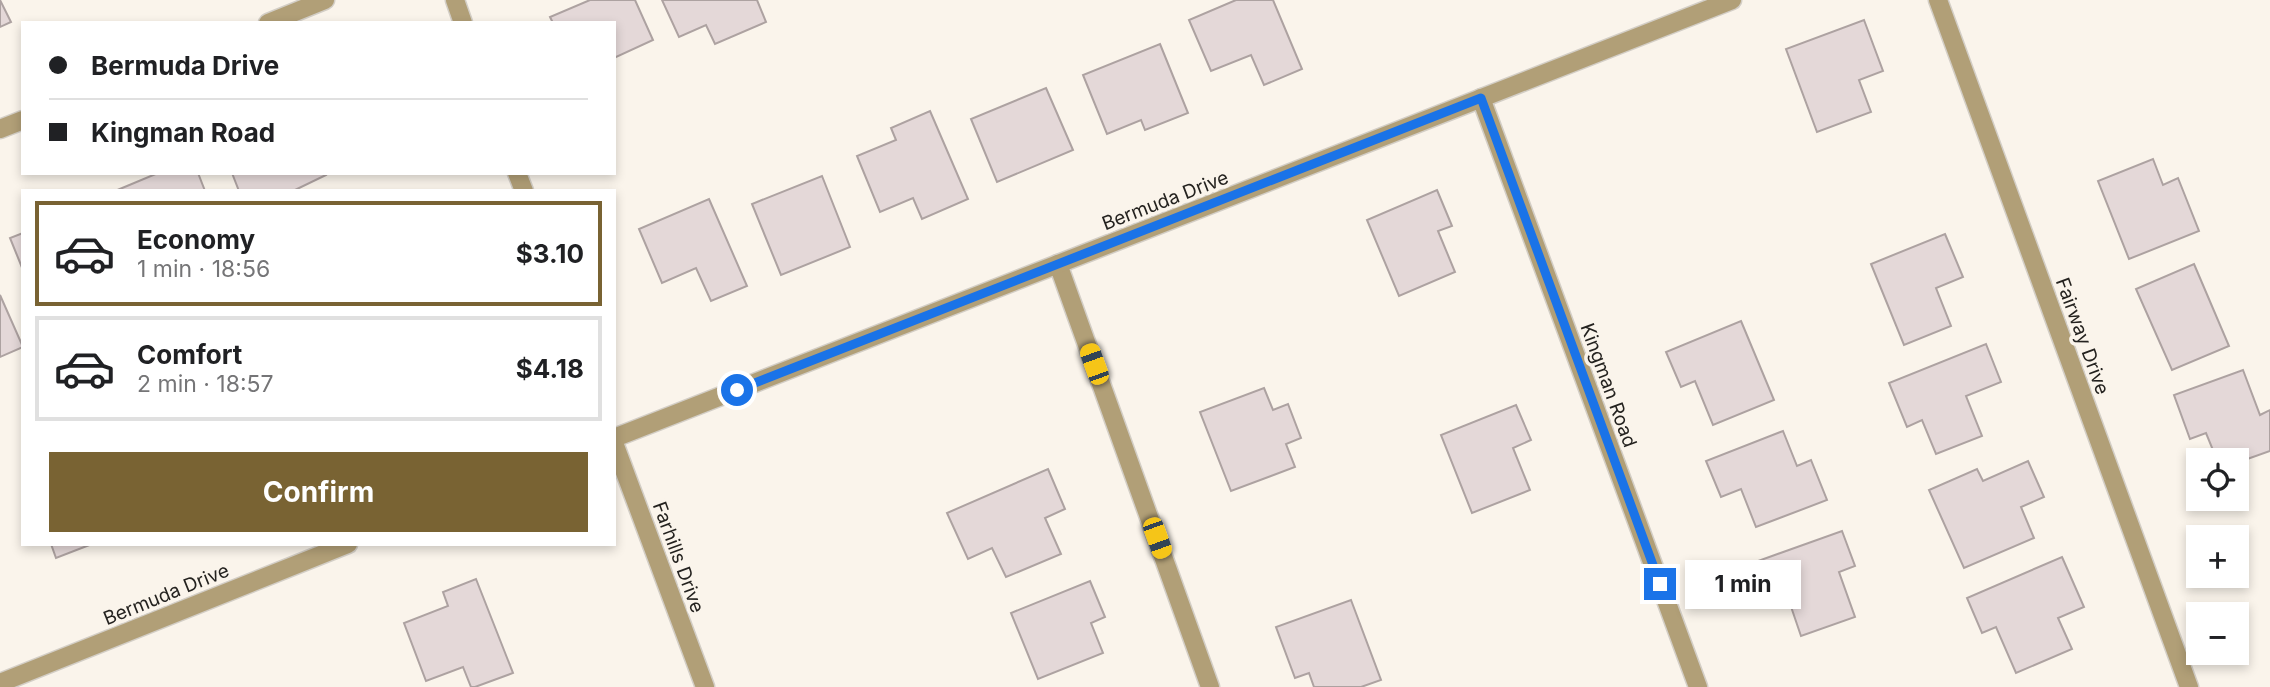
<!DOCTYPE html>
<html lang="en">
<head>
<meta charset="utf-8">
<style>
	body { margin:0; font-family:Inter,sans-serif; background:#f6f6f6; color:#202124; height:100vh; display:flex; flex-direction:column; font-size:26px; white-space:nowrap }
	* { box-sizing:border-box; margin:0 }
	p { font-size:23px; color:#757577 }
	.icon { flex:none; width:38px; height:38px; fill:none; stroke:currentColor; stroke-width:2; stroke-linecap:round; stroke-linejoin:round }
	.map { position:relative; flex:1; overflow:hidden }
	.panel { position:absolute; left:21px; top:189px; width:595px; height:357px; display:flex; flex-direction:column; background:#fff; border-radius:0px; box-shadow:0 4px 10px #0003 }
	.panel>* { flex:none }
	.hud { position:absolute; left:21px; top:21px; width:595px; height:154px; border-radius:0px; box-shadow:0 4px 10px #0003; display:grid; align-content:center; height:154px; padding:0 28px; background:#fff }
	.controls { position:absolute; left:2186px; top:448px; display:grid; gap:14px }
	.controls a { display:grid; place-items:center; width:63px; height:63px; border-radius:0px; background:#fff; box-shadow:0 4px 10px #0003; font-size:35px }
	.end { position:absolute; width:32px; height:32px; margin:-16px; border:9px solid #1a73e8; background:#fff; box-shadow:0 0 0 4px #fff }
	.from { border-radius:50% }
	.bubble { position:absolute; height:49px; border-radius:0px; background:#fff; box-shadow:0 4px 10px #0003; font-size:23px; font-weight:700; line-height:49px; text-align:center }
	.car { position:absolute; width:21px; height:42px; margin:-21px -10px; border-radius:9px; box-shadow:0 0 5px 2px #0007; background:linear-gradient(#f5c518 24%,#345 0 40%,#f5c518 0 76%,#345 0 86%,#f5c518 0) }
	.hud b { display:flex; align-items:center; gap:24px; height:66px; font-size:26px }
	.hud b+b { border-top:2px solid #e0e0e0 }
	.hud i { width:18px; height:18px; background:#202124 }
	ul { padding:12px 0 0; list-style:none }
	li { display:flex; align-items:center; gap:21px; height:105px; margin:0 14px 10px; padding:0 14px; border:4px solid #e0e0e0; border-radius:0px }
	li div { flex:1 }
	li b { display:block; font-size:26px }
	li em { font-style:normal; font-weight:700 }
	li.current { border-color:#796333 }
	li>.icon { width:63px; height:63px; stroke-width:1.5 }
	.action { display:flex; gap:14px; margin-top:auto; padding:14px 28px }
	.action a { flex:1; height:80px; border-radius:0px; background:#796333; color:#fff; font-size:28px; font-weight:700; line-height:80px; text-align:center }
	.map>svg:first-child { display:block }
	.building { fill:#e4d8d8; stroke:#ada2a1; stroke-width:2 }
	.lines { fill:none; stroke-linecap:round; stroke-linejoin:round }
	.street-casing { stroke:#d3cec6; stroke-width:21 }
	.street { stroke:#b19f77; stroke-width:18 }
	.route { stroke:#1a73e8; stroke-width:9 }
	.labels { text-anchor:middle; stroke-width:7; stroke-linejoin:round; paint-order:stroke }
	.street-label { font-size:19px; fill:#24221f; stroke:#faf4eb }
</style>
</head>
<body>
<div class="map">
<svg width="2270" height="687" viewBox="0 0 2270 687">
	<rect width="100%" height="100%" fill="#faf4eb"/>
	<g class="building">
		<path d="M0 0 11 22 0 27Z"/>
		<path d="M590 0H635L653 40 614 58V23H553L550 17Z"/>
		<path d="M662 0H757L766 22 715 44 706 25 679 37Z"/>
		<path d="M1236 0H1273L1302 69 1264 85 1251 55 1211 71 1189 20Z"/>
		<path d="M1864 20 1883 71 1859 80 1871 112 1817 132 1786 49Z"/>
		<path d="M1160 44 1188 113 1145 130 1141 120 1107 134 1083 75Z"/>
		<path d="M1046 88 1073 150 997 182 971 119Z"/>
		<path d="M930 111 968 199 922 219 913 198 880 212 857 156 896 140 891 128Z"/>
		<path d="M2153 159 2163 185 2178 178 2199 231 2129 259 2098 181Z"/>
		<path d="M158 173H198L205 191H115Z"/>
		<path d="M232 173H325L326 175 293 191H239Z"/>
		<path d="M822 176 850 247 781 275 752 204Z"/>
		<path d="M1437 190 1452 226 1438 231 1455 272 1399 296 1367 220Z"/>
		<path d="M709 199 747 286 711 301 696 268 662 283 639 229Z"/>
		<path d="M23 233V270L10 238Z"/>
		<path d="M1945 234 1963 277 1936 288 1951 326 1904 345 1871 264Z"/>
		<path d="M2194 264 2229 346 2172 370 2136 289Z"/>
		<path d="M0 295 23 347 0 357Z"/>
		<path d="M1741 321 1774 400 1713 425 1695 381 1681 387 1666 352Z"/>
		<path d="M1986 344 2001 382 1966 396 1982 436 1936 454 1922 420 1907 427 1889 383Z"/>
		<path d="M2243 370 2260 415 2270 410V451L2236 463V460H2217L2206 433 2190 439 2174 395Z"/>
		<path d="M1264 388 1273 410 1288 404 1301 438 1286 444 1295 467 1231 491 1200 412Z"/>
		<path d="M1516 405 1531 440 1513 448 1530 490 1472 513 1441 435Z"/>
		<path d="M1783 431 1797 466 1811 460 1827 500 1756 527 1741 489 1721 497 1706 461Z"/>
		<path d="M2028 461 2044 497 2021 507 2034 538 1964 568 1929 490 1977 469 1983 481Z"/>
		<path d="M1048 469 1065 509 1045 518 1061 554 1006 577 992 548 968 559 947 513Z"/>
		<path d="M1842 531 1855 566 1839 572 1855 617 1801 636 1786 592 1757 602 1744 566Z"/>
		<path d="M51 544H92L56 558Z"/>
		<path d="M2062 557 2084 607 2058 618 2072 649 2016 673 1996 627 1982 633 1967 598Z"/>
		<path d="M476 579 513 673 475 687H471L463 667 426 681 404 623 448 606 443 592Z"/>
		<path d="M1090 581 1105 617 1091 623 1103 653 1038 679 1011 613Z"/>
		<path d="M1351 600 1381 680 1361 687H1314L1309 673 1295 678 1276 627Z"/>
	</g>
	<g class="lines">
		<g class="street-casing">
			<g id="street">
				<path d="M455 0 463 23"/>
				<path d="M1938 0 2189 687"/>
				<path d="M268 23 325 0"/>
				<path d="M1481 98 1698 687"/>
				<path d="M0 129 23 120"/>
				<path d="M517 173 524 191"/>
				<path d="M1058 264 1210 687"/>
				<path d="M614 438 1732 0"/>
				<path d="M614 443 705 687"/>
				<path d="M0 683 348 544"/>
			</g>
		</g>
		<use href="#street" class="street"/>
	</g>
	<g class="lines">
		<path class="route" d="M737 390 1481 98 1660 584"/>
	</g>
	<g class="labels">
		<g class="street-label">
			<text transform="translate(1165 200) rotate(-21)" y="7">Bermuda Drive</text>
			<text transform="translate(2083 336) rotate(70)" y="7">Fairway Drive</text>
			<text transform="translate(1609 385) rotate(70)" y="7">Kingman Road</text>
			<text transform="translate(679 557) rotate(70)" y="7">Farhills Drive</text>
			<text transform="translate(166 594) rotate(-22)" y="7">Bermuda Drive</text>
		</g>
	</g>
</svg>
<div class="controls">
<a><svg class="icon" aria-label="locate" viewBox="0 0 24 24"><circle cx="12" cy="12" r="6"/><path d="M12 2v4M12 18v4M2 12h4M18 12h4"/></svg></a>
<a>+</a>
<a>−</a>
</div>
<i class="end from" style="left:737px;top:390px"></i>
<i class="end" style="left:1660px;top:584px"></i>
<div class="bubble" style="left:1685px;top:560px;width:116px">1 min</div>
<i class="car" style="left:1094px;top:364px;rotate:340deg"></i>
<i class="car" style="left:1157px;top:538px;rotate:160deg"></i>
<div class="hud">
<b><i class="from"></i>Bermuda Drive</b>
<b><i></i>Kingman Road</b>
</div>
<section class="panel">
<ul>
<li class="current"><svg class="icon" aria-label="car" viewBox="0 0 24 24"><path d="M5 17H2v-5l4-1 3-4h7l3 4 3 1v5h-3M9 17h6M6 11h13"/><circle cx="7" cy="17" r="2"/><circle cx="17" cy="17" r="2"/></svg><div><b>Economy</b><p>1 min · 18:56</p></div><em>$3.10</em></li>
<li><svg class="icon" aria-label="car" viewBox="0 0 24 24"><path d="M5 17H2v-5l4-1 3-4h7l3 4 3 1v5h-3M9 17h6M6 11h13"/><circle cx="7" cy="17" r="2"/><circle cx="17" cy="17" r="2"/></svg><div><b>Comfort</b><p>2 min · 18:57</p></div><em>$4.18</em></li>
</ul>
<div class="action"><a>Confirm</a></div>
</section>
</div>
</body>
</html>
